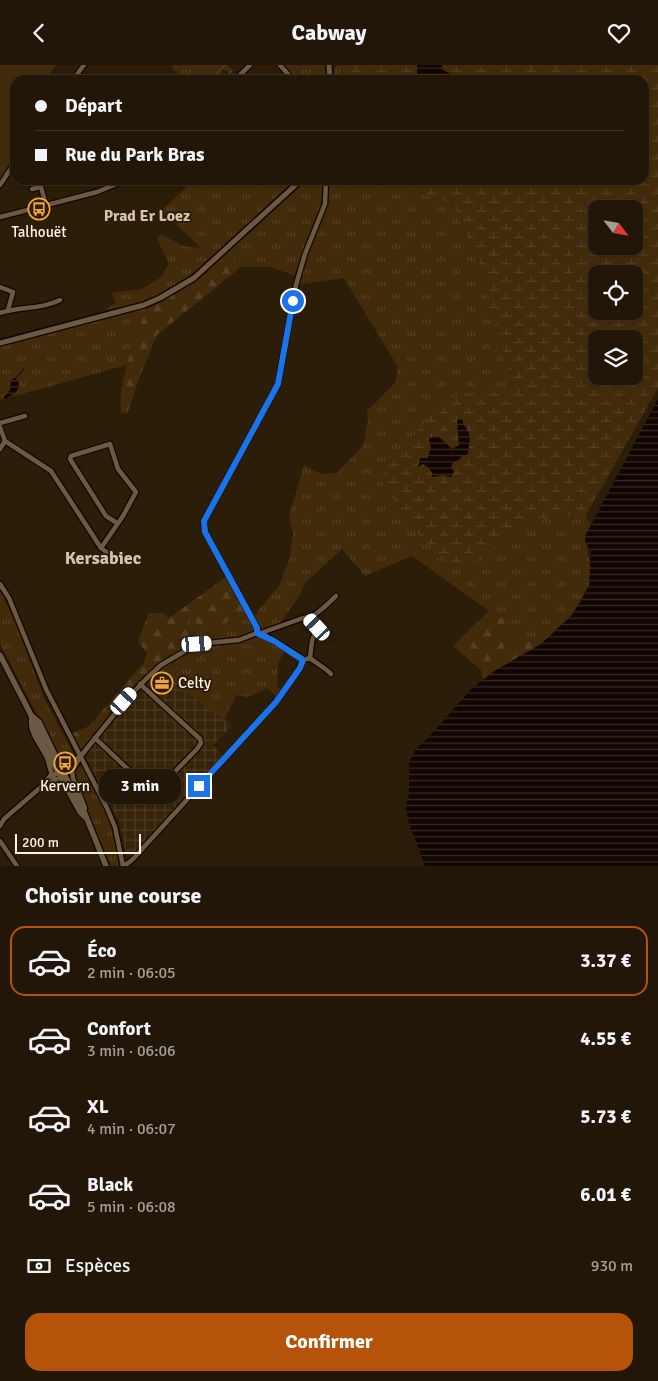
<!DOCTYPE html>
<html lang="fr">
<head>
<meta charset="utf-8">
<style>
	body { margin:0; font-family:Signika,sans-serif; background:#2d2315; color:#f1f3f6; height:100vh; display:flex; flex-direction:column; font-size:19px; white-space:nowrap }
	* { box-sizing:border-box; margin:0 }
	p { font-size:16px; color:#a29f9b }
	.icon { flex:none; width:28px; height:28px; fill:none; stroke:currentColor; stroke-width:2; stroke-linecap:round; stroke-linejoin:round }
	.map { position:relative; height:801px; overflow:hidden }
	.sheet { display:flex; flex-direction:column; background:#211607; flex:1 }
	.sheet>* { flex:none }
	.hud { position:absolute; left:10px; top:10px; width:639px; height:110px; border-radius:15px; box-shadow:0 1px 4px #0004,0 0 0 1px #3e3528; display:grid; align-content:center; height:110px; padding:0 25px; background:#211607 }
	.needle { width:32px; rotate:121deg }
	.buttons { position:absolute; left:588px; top:135px; display:grid; gap:10px }
	.buttons a { display:grid; place-items:center; width:55px; height:55px; border-radius:10px; background:#211607; box-shadow:0 1px 4px #0004,0 0 0 1px #3e3528; font-size:25px }
	.scale { position:absolute; left:15px; bottom:12px; width:126px; box-sizing:border-box; padding-left:5px; border:2px solid #fdf2e6; border-top:0; font-size:14px; line-height:18px; white-space:nowrap; color:#fdf2e6; -webkit-text-stroke:4px #2c1d09; paint-order:stroke }
	.end { position:absolute; width:22px; height:22px; margin:-11px; border:6px solid #1a73e8; background:#fff; box-shadow:0 0 0 2px #fff }
	.from { border-radius:50% }
	.bubble { position:absolute; height:35px; border-radius:15px; background:#211607; box-shadow:0 1px 4px #0004,0 0 0 1px #3e3528; font-size:16px; font-weight:800; line-height:35px; text-align:center }
	.car { position:absolute; width:15px; height:30px; margin:-15px -8px; border-radius:6px; box-shadow:0 0 4px 1px #0007; background:linear-gradient(#fff 24%,#345 0 40%,#fff 0 76%,#345 0 86%,#fff 0) }
	.hud b { display:flex; align-items:center; gap:18px; height:48px; font-size:19px }
	.hud b+b { border-top:1px solid #3e3528 }
	.hud i { width:12px; height:12px; background:#f1f3f6 }
	ul { padding:0; list-style:none }
	li { display:flex; align-items:center; gap:15px; height:70px; margin:0 10px 8px; padding:0 15px; border:2px solid transparent; border-radius:15px }
	li div { flex:1 }
	li b { display:block; font-size:19px }
	li em { font-style:normal; font-weight:800 }
	li.on { border-color:#b45309 }
	li>.icon { width:45px; height:45px; stroke-width:1.5 }
	h2 { padding:0 25px; font-size:22px; line-height:60px }
	.pay { display:flex; align-items:center; gap:12px; height:55px; padding:0 25px; font-size:19px }
	.pay p { margin-inline-start:auto }
	.primary-button { display:flex; gap:10px; margin-top:auto; padding:10px 25px }
	.primary-button a { flex:1; height:58px; border-radius:15px; background:#b45309; color:#fff; font-size:20px; font-weight:800; line-height:58px; text-align:center }
	header { display:flex; justify-content:space-between; align-items:center; height:65px; padding:0 25px; background:#211607; font-size:22px; font-weight:800 }
	.map>svg:first-child { display:block }
	.industrial { fill:url(#industrial-grid) }
	.grass { fill:url(#grass-tufts) }
	.forest { fill:url(#forest-firs) }
	.wetland { fill:url(#wetland-marsh); fill-rule:evenodd }
	.park { fill:#422b0b }
	.garden { fill:url(#garden-furrows) }
	.water { fill:url(#water-rules) }
	.lines { fill:none; stroke-linecap:round; stroke-linejoin:round }
	.stream { stroke:#120500; stroke-width:1 }
	.minor-casing { stroke:#140600; stroke-width:7 }
	.tertiary-casing { stroke:#140600; stroke-width:8 }
	.secondary-casing { stroke:#140600; stroke-width:8 }
	.minor { stroke:#6b5944; stroke-width:4.5 }
	.tertiary { stroke:#6b5944; stroke-width:5 }
	.secondary { stroke:#6b5944; stroke-width:5.5 }
	.route { stroke:#1a73e8; stroke-width:6 }
	.labels { text-anchor:middle; stroke-width:4; stroke-linejoin:round; paint-order:stroke }
	.poi-label { font-size:15px; fill:#fdf2e6; stroke:#2c1d09 }
	.neighbourhood-label { font-size:16px; font-weight:bold; fill:#d6c2aa; stroke:#2c1d09 }
	.quarter-label { font-size:18px; font-weight:bold; fill:#d6c2aa; stroke:#2c1d09 }
</style>
</head>
<body>
<header><svg class="icon" aria-label="back" viewBox="0 0 24 24"><path d="M15 5l-7 7 7 7"/></svg>Cabway<svg class="icon" aria-label="heart" viewBox="0 0 24 24"><path d="M12 20l-8-8c-3-5 5-10 8-4 3-6 11-1 8 4z"/></svg></header>
<div class="map">
<svg width="658" height="801" viewBox="0 0 658 801">
	<defs>
		<pattern id="industrial-grid" width="8" height="8" patternUnits="userSpaceOnUse" patternTransform="scale(1.25)"><rect width="8" height="8" fill="#38240a"/><path d="M0 4h8M4 0v8" fill="none" stroke="#4c3a22"/></pattern>
		<pattern id="grass-tufts" width="24" height="20" patternUnits="userSpaceOnUse" patternTransform="scale(1.25)"><rect width="24" height="20" fill="#422b0b"/><path d="M3 7l-1-3M5 7V3M7 7l1-3M15 17l-1-3M17 17v-4M19 17l1-3" fill="none" stroke="#554023"/></pattern>
		<pattern id="forest-firs" width="22" height="20" patternUnits="userSpaceOnUse" patternTransform="scale(1.25)"><rect width="22" height="20" fill="#422b0b"/><path d="M5 1l3.5 6h-7zM16 11l3.5 6h-7z" fill="#554023"/></pattern>
		<pattern id="wetland-marsh" width="20" height="14" patternUnits="userSpaceOnUse" patternTransform="scale(1.25)"><rect width="20" height="14" fill="#422b0b"/><path d="M1 5h8M5 5V1M11 12h8M15 12V8" fill="none" stroke="#554023"/></pattern>
		<pattern id="garden-furrows" width="10" height="10" patternUnits="userSpaceOnUse" patternTransform="scale(1.25)"><rect width="10" height="10" fill="#422b0b"/><path d="M-1 1l2-2M0 10L10 0M9 11l2-2" fill="none" stroke="#554023"/></pattern>
		<pattern id="water-rules" width="6" height="5" patternUnits="userSpaceOnUse" patternTransform="scale(1.25)"><rect width="6" height="5" fill="#120500"/><path d="M0 2.5h6" fill="none" stroke="#352a25"/></pattern>
	</defs>
	<rect width="100%" height="100%" fill="#2c1d09"/>
	<path class="industrial" d="M157 606 232 660 213 680 225 692 133 794 126 790 119 756 87 695V689L104 665 136 627Z"/>
	<g class="grass">
		<path d="M172 0H213L211 9 217 15H187L173 5Z"/>
		<path d="M283 0H326L327 15H296Z"/>
		<path d="M336 0H342L341 15H333Z"/>
		<path d="M194 115H295C282 132 263 146 248 160 207 197 165 241 106 244L116 238 112 228 142 224 161 212 169 198 157 174 161 169 183 181 201 183 162 145Z"/>
		<path d="M305 115H324C323 148 306 180 294 210L270 202H241L226 187Z"/>
		<path d="M327 115H382L452 139 474 186 490 227 489 240 514 326 463 328 481 496 529 454 586 450 591 461 585 471 591 508 589 520 571 551 541 579 529 576 521 577 511 570 503 554 489 546 412 491 365 511 342 484 306 517 298 533 279 559 263 565 253 552 279 521 290 492 293 469 289 451 304 400 321 409 337 408 363 381 368 355 367 346 395 318 398 302 344 213 296 220 325 140Z"/>
		<path d="M147 241 127 300 0 335V281Z"/>
		<path d="M0 526 16 558 44 633 74 690 70 694 63 695 59 691 0 579Z"/>
		<path d="M238 547H245L252 558 254 567 235 573 195 577 183 561 189 554 226 558Z"/>
		<path d="M258 570 285 585 278 598 277 621 281 624 276 631 267 623 248 632 236 630 224 655 157 606 166 599 197 581 226 580Z"/>
		<path d="M81 701 84 703 109 753 121 801H111L75 715V704Z"/>
	</g>
	<g class="forest">
		<path d="M226 187 241 202 157 270 140 311 127 349 121 348C117 315 137 273 147 241 182 226 199 212 226 187Z"/>
		<path d="M226 512 245 547H238L226 558 208 565 189 554 183 561 195 577C184 583 172 589 162 597 130 622 105 655 81 686L71 669 89 661 144 597 147 589 138 576 149 548H163L169 553Z"/>
		<path d="M489 546 503 554 511 571 521 577 529 576 541 579 496 605 483 615 481 605 453 581Z"/>
	</g>
	<path class="wetland" d="M342 0H658V323L586 450 529 454 481 496 450 499 421 473 379 413 439 340 463 328 514 325 489 240 490 227 474 186 452 139 382 115H644V15H341ZM596 144H634V181H596ZM596 209H634V246H596ZM596 274H634V311H596Z"/>
	<path class="park" d="M0 0H56L45 15H15V59L13 63 15 64V91L0 114Z"/>
	<path class="garden" d="M213 0H228L233 6 230 10 224 4 220 9 226 15H217L211 9Z"/>
	<g class="water">
		<path d="M417 0H442L443 5 462 15H417Z"/>
		<path d="M14 313 18 315 19 322 16 327 6 334 3 333 10 325 11 315Z"/>
		<path d="M658 334V801H425L409 759 406 743 409 728V698L415 685 430 671 471 624 496 605 541 579 571 551 582 535 589 520 591 487 585 476V471Z"/>
		<path d="M462 354C463 360 465 361 468 366 471 372 469 382 468 389L462 391 459 395 454 397 451 401 454 407 451 412 443 410 432 412C433 406 428 402 423 399L418 402 420 393H427L431 383 429 373 438 371 452 384 459 380 457 355Z"/>
	</g>
	<g class="lines">
		<path class="stream" d="M15 314 24 304"/>
		<g class="minor-casing">
			<g id="minor">
				<path d="M280 0 293 15"/>
				<path d="M73 15 84 0"/>
				<path d="M235 15 250 0"/>
				<path d="M0 120 15 97"/>
				<path d="M32 124 41 122 46 140"/>
				<path d="M0 152 97 127 126 115"/>
				<path d="M0 222 13 227 8 245"/>
				<path d="M0 248C20 241 40 245 60 235"/>
				<path d="M0 358 25 351"/>
				<path d="M0 362 5 376 51 406 101 483 119 496"/>
				<path d="M0 384 5 376"/>
				<path d="M101 483 123 451 136 427 118 404 110 379 71 391 70 394 106 451 117 458"/>
				<path d="M0 519 9 533 46 624 107 743 115 762 123 801"/>
				<path d="M308 553 317 562 312 576 310 593"/>
				<path d="M261 568 303 553C316 553 327 539 336 531"/>
				<path d="M307 594 310 593C317 599 326 603 331 609"/>
				<path d="M34 655 44 675"/>
				<path d="M31 656C30 669 42 681 47 693 50 701 50 708 55 715"/>
				<path d="M95 673 152 727 158 724 197 684 201 678 200 674 140 619"/>
				<path d="M63 707 64 704 79 692"/>
				<path d="M42 721 57 714"/>
				<path d="M85 743 73 713 72 706 80 692 125 636 147 613 161 600 197 579 239 575 257 568V563L205 467 204 456 278 319 296 220 305 189 325 139 326 115"/>
				<path d="M0 761 4 754 41 722 51 710 59 708"/>
				<path d="M0 776 17 801"/>
				<path d="M123 800 127 799 133 794 276 637 300 603 302 593 261 568H257"/>
			</g>
		</g>
		<g class="tertiary-casing">
			<g id="tertiary">
				<path d="M329 0 330 15"/>
				<path d="M0 278 144 240 160 233 194 213 301 115"/>
			</g>
		</g>
		<g class="secondary-casing">
			<g id="secondary">
				<path d="M0 590 31 650 34 661 60 711 80 747 86 753"/>
				<path d="M31 650 39 657 63 707 83 744 106 801"/>
			</g>
		</g>
		<use href="#minor" class="minor"/>
		<use href="#tertiary" class="tertiary"/>
		<use href="#secondary" class="secondary"/>
	</g>
	<g class="lines">
		<path class="route" d="M199 721 276 637 300 603 303 595 274 576 257 568V563L205 467 204 456 278 319 293 236"/>
	</g>
	<defs>
		<g id="bus-ring" transform="scale(1.125)"><circle r="9.5" fill="#2c1d09" stroke="#f0a63f" stroke-width="1.5"/><path d="M-5-6H5V4H4V6H2V4H-2V6H-4V4H-5ZM-3.5-4V0h7V-4ZM-3.5 1.2v1.5H-2V1.2ZM2 1.2v1.5H3.5V1.2Z" fill="#f0a63f"/></g>
		<g id="office-ring" transform="scale(1.125)"><circle r="9.5" fill="#2c1d09" stroke="#f0a63f" stroke-width="1.5"/><path d="M-6-3h4V-5.5h4V-3h4V5H-6ZM-1-4.5V-3h2v-1.5ZM-6 0V1H6V0Z" fill="#f0a63f"/></g>
	</defs>
	<g fill-rule="evenodd">
		<use href="#bus-ring" x="39" y="144"/>
		<use href="#office-ring" x="162" y="618"/>
		<use href="#bus-ring" x="65" y="698"/>
	</g>
	<g class="labels">
		<g class="poi-label">
			<text x="39" y="172">Talhouët</text>
			<text x="178" y="623" text-anchor="start">Celty</text>
			<text x="65" y="726">Kervern</text>
		</g>
		<g class="neighbourhood-label">
			<text x="147" y="156">Prad Er Loez</text>
		</g>
		<g class="quarter-label">
			<text x="103" y="499">Kersabiec</text>
		</g>
	</g>
</svg>
<div class="buttons">
<a><svg class="needle" viewBox="-14 -14 28 28"><path d="M0-13l5 13h-10z" fill="#e53935"/><path d="M0 13l5-13h-10z" fill="#a29f9b"/></svg></a>
<a><svg class="icon" aria-label="locate" viewBox="0 0 24 24"><circle cx="12" cy="12" r="6"/><path d="M12 2v4M12 18v4M2 12h4M18 12h4"/></svg></a>
<a><svg class="icon" aria-label="layers" viewBox="0 0 24 24"><path d="M12 4l9 5-9 5-9-5zM3 14l9 5 9-5"/></svg></a>
</div>
<div class="scale">200 m</div>
<i class="end from" style="left:293px;top:236px"></i>
<i class="end" style="left:199px;top:721px"></i>
<div class="bubble" style="left:99px;top:704px;width:82px">3 min</div>
<i class="car" style="left:317px;top:562px;rotate:317deg"></i>
<i class="car" style="left:197px;top:579px;rotate:86deg"></i>
<i class="car" style="left:124px;top:636px;rotate:42deg"></i>
<div class="hud">
<b><i class="from"></i>Départ</b>
<b><i></i>Rue du Park Bras</b>
</div>
</div>
<section class="sheet">
<h2>Choisir une course</h2>
<ul>
<li class="on"><svg class="icon" aria-label="car" viewBox="0 0 24 24"><path d="M5 17H2v-5l4-1 3-4h7l3 4 3 1v5h-3M9 17h6M6 11h13"/><circle cx="7" cy="17" r="2"/><circle cx="17" cy="17" r="2"/></svg><div><b>Éco</b><p>2 min · 06:05</p></div><em>3.37 €</em></li>
<li><svg class="icon" aria-label="car" viewBox="0 0 24 24"><path d="M5 17H2v-5l4-1 3-4h7l3 4 3 1v5h-3M9 17h6M6 11h13"/><circle cx="7" cy="17" r="2"/><circle cx="17" cy="17" r="2"/></svg><div><b>Confort</b><p>3 min · 06:06</p></div><em>4.55 €</em></li>
<li><svg class="icon" aria-label="car" viewBox="0 0 24 24"><path d="M5 17H2v-5l4-1 3-4h7l3 4 3 1v5h-3M9 17h6M6 11h13"/><circle cx="7" cy="17" r="2"/><circle cx="17" cy="17" r="2"/></svg><div><b>XL</b><p>4 min · 06:07</p></div><em>5.73 €</em></li>
<li><svg class="icon" aria-label="car" viewBox="0 0 24 24"><path d="M5 17H2v-5l4-1 3-4h7l3 4 3 1v5h-3M9 17h6M6 11h13"/><circle cx="7" cy="17" r="2"/><circle cx="17" cy="17" r="2"/></svg><div><b>Black</b><p>5 min · 06:08</p></div><em>6.01 €</em></li>
</ul>
<div class="pay"><svg class="icon" aria-label="cash" viewBox="0 0 24 24"><path d="M3 7h18v10H3z"/><circle cx="12" cy="12" r="2"/></svg>Espèces<p>930 m</p></div>
<div class="primary-button"><a>Confirmer</a></div>
</section>
</body>
</html>
